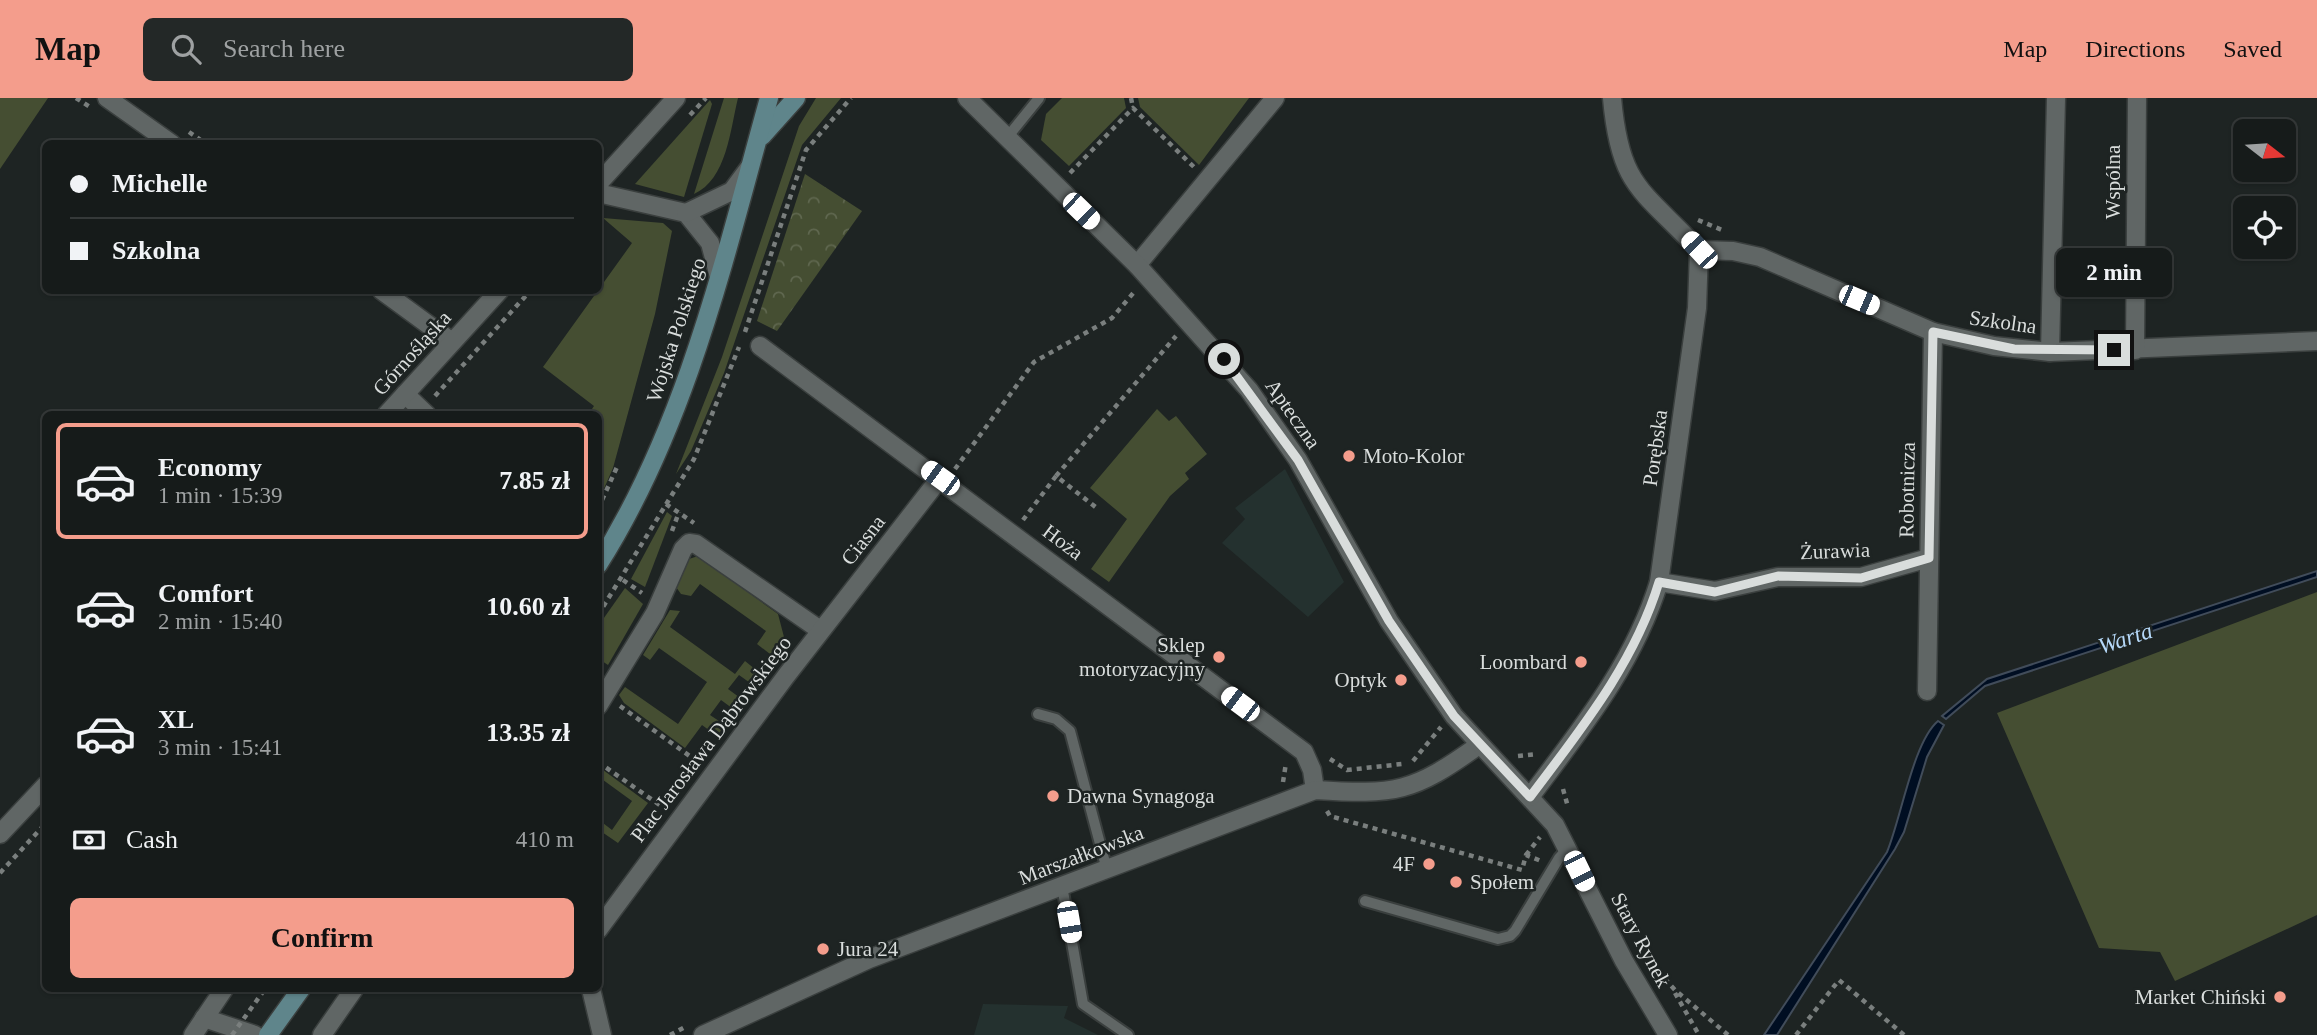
<!DOCTYPE html>
<html lang="en">
<head>
<meta charset="utf-8">
<style>
	body { margin:0; font-family:"Times New Roman",serif; background:#232827; color:#f1f3f6; height:100vh; display:flex; flex-direction:column; font-size:26px; white-space:nowrap }
	* { box-sizing:border-box; margin:0 }
	p { font-size:23px; color:#9ea1a2 }
	.icon { flex:none; width:38px; height:38px; fill:none; stroke:currentColor; stroke-width:2; stroke-linecap:round; stroke-linejoin:round }
	.map { position:relative; flex:1; overflow:hidden }
	.details { position:absolute; left:42px; top:313px; width:560px; height:581px; display:flex; flex-direction:column; background:#161b1a; border-radius:10px; box-shadow:0 2px 5px #0004,0 0 0 2px #353939 }
	.details>* { flex:none }
	.hud { position:absolute; left:42px; top:42px; width:560px; height:154px; border-radius:10px; box-shadow:0 2px 5px #0004,0 0 0 2px #353939; display:grid; align-content:center; height:154px; padding:0 28px; background:#161b1a }
	.needle { width:46px; rotate:107deg }
	.tools { position:absolute; left:2233px; top:21px; display:grid; gap:14px }
	.tools a { display:grid; place-items:center; width:63px; height:63px; border-radius:10px; background:#161b1a; box-shadow:0 2px 5px #0004,0 0 0 2px #353939; font-size:35px }
	.end { position:absolute; width:32px; height:32px; margin:-16px; border:9px solid #d9dddc; background:#111; box-shadow:0 0 0 4px #111 }
	.from { border-radius:50% }
	.bubble { position:absolute; height:49px; border-radius:10px; background:#161b1a; box-shadow:0 2px 5px #0004,0 0 0 2px #353939; font-size:23px; font-weight:700; line-height:49px; text-align:center }
	.car { position:absolute; width:21px; height:42px; margin:-21px -10px; border-radius:9px; box-shadow:0 0 5px 2px #0007; background:linear-gradient(#fff 24%,#345 0 40%,#fff 0 76%,#345 0 86%,#fff 0) }
	.hud b { display:flex; align-items:center; gap:24px; height:66px; font-size:26px }
	.hud b+b { border-top:2px solid #353939 }
	.hud i { width:18px; height:18px; background:#f1f3f6 }
	ul { padding:12px 0 0; list-style:none }
	li { display:flex; align-items:center; gap:21px; height:116px; margin:0 14px 10px; padding:0 14px; border:4px solid transparent; border-radius:10px }
	li div { flex:1 }
	li b { display:block; font-size:26px }
	li em { font-style:normal; font-weight:700 }
	li.active { border-color:#f49d8c }
	li>.icon { width:63px; height:63px; stroke-width:1.5 }
	.pay { display:flex; align-items:center; gap:18px; height:77px; padding:0 28px; font-size:26px }
	.pay p { margin-inline-start:auto }
	.primary-button { display:flex; gap:14px; margin-top:auto; padding:14px 28px }
	.primary-button a { flex:1; height:80px; border-radius:10px; background:#f49d8c; color:#111; font-size:28px; font-weight:700; line-height:80px; text-align:center }
	header { display:flex; align-items:center; gap:42px; box-sizing:border-box; height:98px; padding:0 35px; background:#f49d8c; color:#111 }
	header strong { font-size:33px }
	nav { display:flex; gap:38px; margin-inline-start:auto; font-size:24px }
	.search { width:490px; height:63px; background:#232827; display:flex; align-items:center; gap:18px; box-sizing:border-box; padding:0 24px; border-radius:10px; color:#9ea1a2; font-size:26px }
	.map>svg:first-child { display:block }
	.built { fill:#24312f }
	.green { fill:#454e32 }
	.forest { fill:url(#forest-crowns) }
	.water { fill:#000e22; stroke:#414c5a; stroke-width:2 }
	.lines { fill:none; stroke-linecap:round; stroke-linejoin:round }
	.service-casing { stroke:#3a3f3e; stroke-width:14 }
	.minor-casing { stroke:#3a3f3e; stroke-width:21 }
	.tertiary-casing { stroke:#3a3f3e; stroke-width:21 }
	.secondary-casing { stroke:#3a3f3e; stroke-width:21 }
	.path { stroke:#7a7f7e; stroke-width:4.5; stroke-dasharray:5 5; stroke-linecap:butt }
	.service { stroke:#606665; stroke-width:10 }
	.minor { stroke:#606665; stroke-width:18 }
	.tertiary { stroke:#606665; stroke-width:18 }
	.secondary { stroke:#5f858b; stroke-width:18 }
	.path-bridge { stroke:#7a7f7e; stroke-width:4.5; stroke-dasharray:5 5; stroke-linecap:butt }
	.route { stroke:#d9dddc; stroke-width:9 }
	.poi-dot { fill:#f49d8c; stroke:#1e2423; stroke-width:2.5 }
	.labels { text-anchor:middle; stroke-width:5; stroke-linejoin:round; paint-order:stroke }
	.street-label { font-size:21px; fill:#d9dddc; stroke:#1e2423 }
	.poi-label { font-size:21px; fill:#d9dddc; stroke:#1e2423; text-anchor:end }
	.water-label { font-size:23px; font-style:italic; fill:#b5d8f8; stroke:#1e2423 }
</style>
</head>
<body>
<header>
<strong>Map</strong>
<div class="search"><svg class="icon" aria-label="search" viewBox="0 0 24 24"><circle cx="10" cy="10" r="6"/><path d="M15 15l6 6"/></svg>Search here</div>
<nav><a>Map</a><a>Directions</a><a>Saved</a></nav>
</header>
<div class="map">
<svg width="2317" height="937" viewBox="0 0 2317 937">
	<defs>
		<pattern id="forest-crowns" width="20" height="18" patternUnits="userSpaceOnUse" patternTransform="scale(1.75)"><rect width="20" height="18" fill="#454e32"/><path d="M2 6a3 3 0 1 1 6 0M12 15a3 3 0 1 1 6 0" fill="none" stroke="#5f674f"/></pattern>
	</defs>
	<rect width="100%" height="100%" fill="#1e2423"/>
	<g class="built">
		<path d="M1285 371 1344 484 1308 519 1222 445 1245 421 1235 410Z"/>
		<path d="M983 906 1068 908 1064 920 1098 937H974Z"/>
	</g>
	<g class="green">
		<path d="M0 0H48L0 71Z"/>
		<path d="M724 0H738C730 32 727 81 694 96Z"/>
		<path d="M816 0H841L802 47 724 275 691 353 676 376 722 259 799 28Z"/>
		<path d="M1062 0H1124L1126 10 1069 68 1041 42 1046 16Z"/>
		<path d="M1138 0H1249L1199 67 1140 9Z"/>
		<path d="M710 2 712 6 684 99 635 86Z"/>
		<path d="M603 120 663 125 672 133 655 216 613 370 599 402 598 317H588L594 308 543 269 632 145Z"/>
		<path d="M1157 311 1169 323 1176 318 1207 356 1185 375 1189 381 1170 398 1109 484 1091 471 1127 421 1090 390Z"/>
		<path d="M667 414 672 418 645 489 631 481Z"/>
		<path d="M698 458 778 516 784 539 775 555 770 556 757 546 766 533 700 486 691 498 681 496 676 489 686 462Z"/>
		<path d="M625 490 643 506 608 567 599 561V527Z"/>
		<path d="M2317 494V817L2175 883 2160 854 2099 850 1997 615Z"/>
		<path d="M670 512 680 513 670 529 735 576 745 563 761 576 753 587 739 577 728 591 743 602 736 613 721 602 710 617 725 627 717 638 702 627 685 650 624 605 619 597 625 589 678 626 707 584 659 550 650 562 643 557Z"/>
		<path d="M599 669 648 705 618 745 599 732V722L612 732 632 703 599 679Z"/>
	</g>
	<path class="forest" d="M805 76 862 113 777 233 757 223Z"/>
	<g class="water">
		<path d="M2317 473V479L1985 588 1946 621 1942 618 1987 581Z"/>
		<path d="M1938 623 1944 627 1927 659 1904 734 1895 751 1777 937H1764L1887 754C1901 721 1913 644 1938 623Z"/>
	</g>
	<g class="lines">
		<g class="service-casing">
			<g id="service">
				<path d="M1006 41 1039 0"/>
				<path d="M1038 616 1056 621 1070 633 1107 772"/>
				<path d="M1062 788 1083 906 1128 937"/>
				<path d="M1365 803 1498 841 1510 838 1515 833 1559 760 1568 750"/>
			</g>
		</g>
		<g class="minor-casing">
			<g id="minor">
				<path d="M107 0 172 46"/>
				<path d="M598 86 676 0"/>
				<path d="M1699 152 1733 153 1760 159 1933 234 1994 248 2050 254 2317 243"/>
				<path d="M1137 167 1275 0"/>
				<path d="M381 192 452 244"/>
				<path d="M760 248 1304 654 1312 672 1315 692"/>
				<path d="M2135 252 2137 0"/>
				<path d="M2050 254 2056 0"/>
				<path d="M405 296 427 317"/>
				<path d="M1659 484 1715 493 1778 479H1861L1929 460"/>
				<path d="M1927 593 1933 234"/>
				<path d="M598 608 655 515 683 451 689 445 696 446 820 532"/>
				<path d="M598 832 786 578 940 380"/>
				<path d="M591 891 602 937"/>
				<path d="M204 920 255 937"/>
				<path d="M193 937 224 891"/>
				<path d="M322 937 354 891"/>
				<path d="M703 937 869 861 1315 692C1396 697 1412 695 1479 647"/>
			</g>
		</g>
		<g class="tertiary-casing">
			<g id="tertiary">
				<path d="M967 0 1137 167 1249 292 1298 362 1389 523 1454 618 1555 727 1624 863 1668 937"/>
				<path d="M598 95 686 115 710 145 719 179"/>
				<path d="M686 115 732 93 749 70"/>
				<path d="M386 317 500 192"/>
				<path d="M1530 699C1581 631 1634 566 1659 484L1697 210 1699 152C1642 91 1620 90 1612 0"/>
				<path d="M0 736 46 687"/>
			</g>
		</g>
		<g class="secondary-casing">
			<g id="secondary">
				<path d="M762 38 796 0"/>
				<path d="M598 467C687 327 725 158 769 0"/>
				<path d="M268 937 301 891"/>
			</g>
		</g>
		<g class="path">
			<path d="M76 0 90 9"/>
			<path d="M1131 0 1133 10"/>
			<path d="M690 17 706 0"/>
			<path d="M189 34 205 45"/>
			<path d="M1070 75 1133 10 1195 70"/>
			<path d="M1698 122 1722 132"/>
			<path d="M745 234 806 52 851 0"/>
			<path d="M435 298 531 192"/>
			<path d="M955 371 1034 264 1112 220 1135 193"/>
			<path d="M1056 378 1176 238"/>
			<path d="M666 406 694 425"/>
			<path d="M598 411 617 369"/>
			<path d="M1023 422 1056 378 1098 411"/>
			<path d="M672 433 679 414"/>
			<path d="M623 482 642 495"/>
			<path d="M598 517 694 361 739 249"/>
			<path d="M620 608 698 664"/>
			<path d="M1518 658 1537 656"/>
			<path d="M1330 661 1347 672 1402 666"/>
			<path d="M1413 663 1441 629"/>
			<path d="M598 664 664 710"/>
			<path d="M1283 684 1286 665"/>
			<path d="M1563 691 1568 709"/>
			<path d="M1327 713 1330 718 1522 772 1526 757 1541 763"/>
			<path d="M1526 757 1540 739"/>
			<path d="M0 775 46 725"/>
			<path d="M1651 866 1675 892 1728 937"/>
			<path d="M1675 895 1699 937"/>
			<path d="M670 937 685 929"/>
			<path d="M1796 937 1839 882 1904 937"/>
		</g>
		<use href="#service" class="service"/>
		<use href="#minor" class="minor"/>
		<use href="#tertiary" class="tertiary"/>
		<use href="#secondary" class="secondary"/>
		<path class="path-bridge" d="M232 937 265 891"/>
	</g>
	<g class="lines">
		<path class="route" d="M1224 261 1298 362 1389 523 1454 618 1530 699C1581 631 1634 566 1659 484L1715 494 1778 478 1861 480 1929 460 1933 234 2014 251 2114 252"/>
	</g>
	<g class="poi-dot">
		<circle cx="1349" cy="358" r="7"/>
		<circle cx="1219" cy="559" r="7"/>
		<circle cx="1581" cy="564" r="7"/>
		<circle cx="1401" cy="582" r="7"/>
		<circle cx="1053" cy="698" r="7"/>
		<circle cx="1429" cy="766" r="7"/>
		<circle cx="1456" cy="784" r="7"/>
		<circle cx="823" cy="851" r="7"/>
		<circle cx="2280" cy="899" r="7"/>
	</g>
	<g class="labels">
		<g class="street-label">
			<text transform="translate(2113 84) rotate(-90)" y="7">Wspólna</text>
			<text transform="translate(2003 224) rotate(8)" y="7">Szkolna</text>
			<text transform="translate(676 232) rotate(-72)" y="7">Wojska Polskiego</text>
			<text transform="translate(412 255) rotate(-48)" y="7">Górnośląska</text>
			<text transform="translate(1293 316) rotate(55)" y="7">Apteczna</text>
			<text transform="translate(1655 350) rotate(-82)" y="7">Porębska</text>
			<text transform="translate(1907 392) rotate(-89)" y="7">Robotnicza</text>
			<text transform="translate(863 442) rotate(-52)" y="7">Ciasna</text>
			<text transform="translate(1063 444) rotate(37)" y="7">Hoża</text>
			<text transform="translate(1835 453) rotate(-2)" y="7">Żurawia</text>
			<text transform="translate(711 641) rotate(-53)" y="7">Plac Jarosława Dąbrowskiego</text>
			<text transform="translate(1081 757) rotate(-21)" y="7">Marszałkowska</text>
			<text transform="translate(1641 842) rotate(62)" y="7">Stary Rynek</text>
		</g>
		<g class="poi-label">
			<text x="1363" y="365" text-anchor="start">Moto-Kolor</text>
			<text x="1205" y="554">Sklep<tspan x="1205" dy="24">motoryzacyjny</tspan></text>
			<text x="1567" y="571">Loombard</text>
			<text x="1387" y="589">Optyk</text>
			<text x="1067" y="705" text-anchor="start">Dawna Synagoga</text>
			<text x="1415" y="773">4F</text>
			<text x="1470" y="791" text-anchor="start">Społem</text>
			<text x="837" y="858" text-anchor="start">Jura 24</text>
			<text x="2266" y="906">Market Chiński</text>
		</g>
		<g class="water-label">
			<text transform="translate(2125 540) rotate(-18)" y="8">Warta</text>
		</g>
	</g>
</svg>
<div class="tools">
<a><svg class="needle" viewBox="-14 -14 28 28"><path d="M0-13l5 13h-10z" fill="#e53935"/><path d="M0 13l5-13h-10z" fill="#9ea1a2"/></svg></a>
<a><svg class="icon" aria-label="locate" viewBox="0 0 24 24"><circle cx="12" cy="12" r="6"/><path d="M12 2v4M12 18v4M2 12h4M18 12h4"/></svg></a>
</div>
<i class="end from" style="left:1224px;top:261px"></i>
<i class="end" style="left:2114px;top:252px"></i>
<div class="bubble" style="left:2056px;top:150px;width:116px">2 min</div>
<i class="car" style="left:1081px;top:113px;rotate:134deg"></i>
<i class="car" style="left:1699px;top:152px;rotate:317deg"></i>
<i class="car" style="left:1859px;top:202px;rotate:113deg"></i>
<i class="car" style="left:940px;top:380px;rotate:306deg"></i>
<i class="car" style="left:1240px;top:606px;rotate:307deg"></i>
<i class="car" style="left:1579px;top:773px;rotate:154deg"></i>
<i class="car" style="left:1069px;top:824px;rotate:170deg"></i>
<div class="hud">
<b><i class="from"></i>Michelle</b>
<b><i></i>Szkolna</b>
</div>
<section class="details">
<ul>
<li class="active"><svg class="icon" aria-label="car" viewBox="0 0 24 24"><path d="M5 17H2v-5l4-1 3-4h7l3 4 3 1v5h-3M9 17h6M6 11h13"/><circle cx="7" cy="17" r="2"/><circle cx="17" cy="17" r="2"/></svg><div><b>Economy</b><p>1 min · 15:39</p></div><em>7.85 zł</em></li>
<li><svg class="icon" aria-label="car" viewBox="0 0 24 24"><path d="M5 17H2v-5l4-1 3-4h7l3 4 3 1v5h-3M9 17h6M6 11h13"/><circle cx="7" cy="17" r="2"/><circle cx="17" cy="17" r="2"/></svg><div><b>Comfort</b><p>2 min · 15:40</p></div><em>10.60 zł</em></li>
<li><svg class="icon" aria-label="car" viewBox="0 0 24 24"><path d="M5 17H2v-5l4-1 3-4h7l3 4 3 1v5h-3M9 17h6M6 11h13"/><circle cx="7" cy="17" r="2"/><circle cx="17" cy="17" r="2"/></svg><div><b>XL</b><p>3 min · 15:41</p></div><em>13.35 zł</em></li>
</ul>
<div class="pay"><svg class="icon" aria-label="cash" viewBox="0 0 24 24"><path d="M3 7h18v10H3z"/><circle cx="12" cy="12" r="2"/></svg>Cash<p>410 m</p></div>
<div class="primary-button"><a>Confirm</a></div>
</section>
</div>
</body>
</html>
